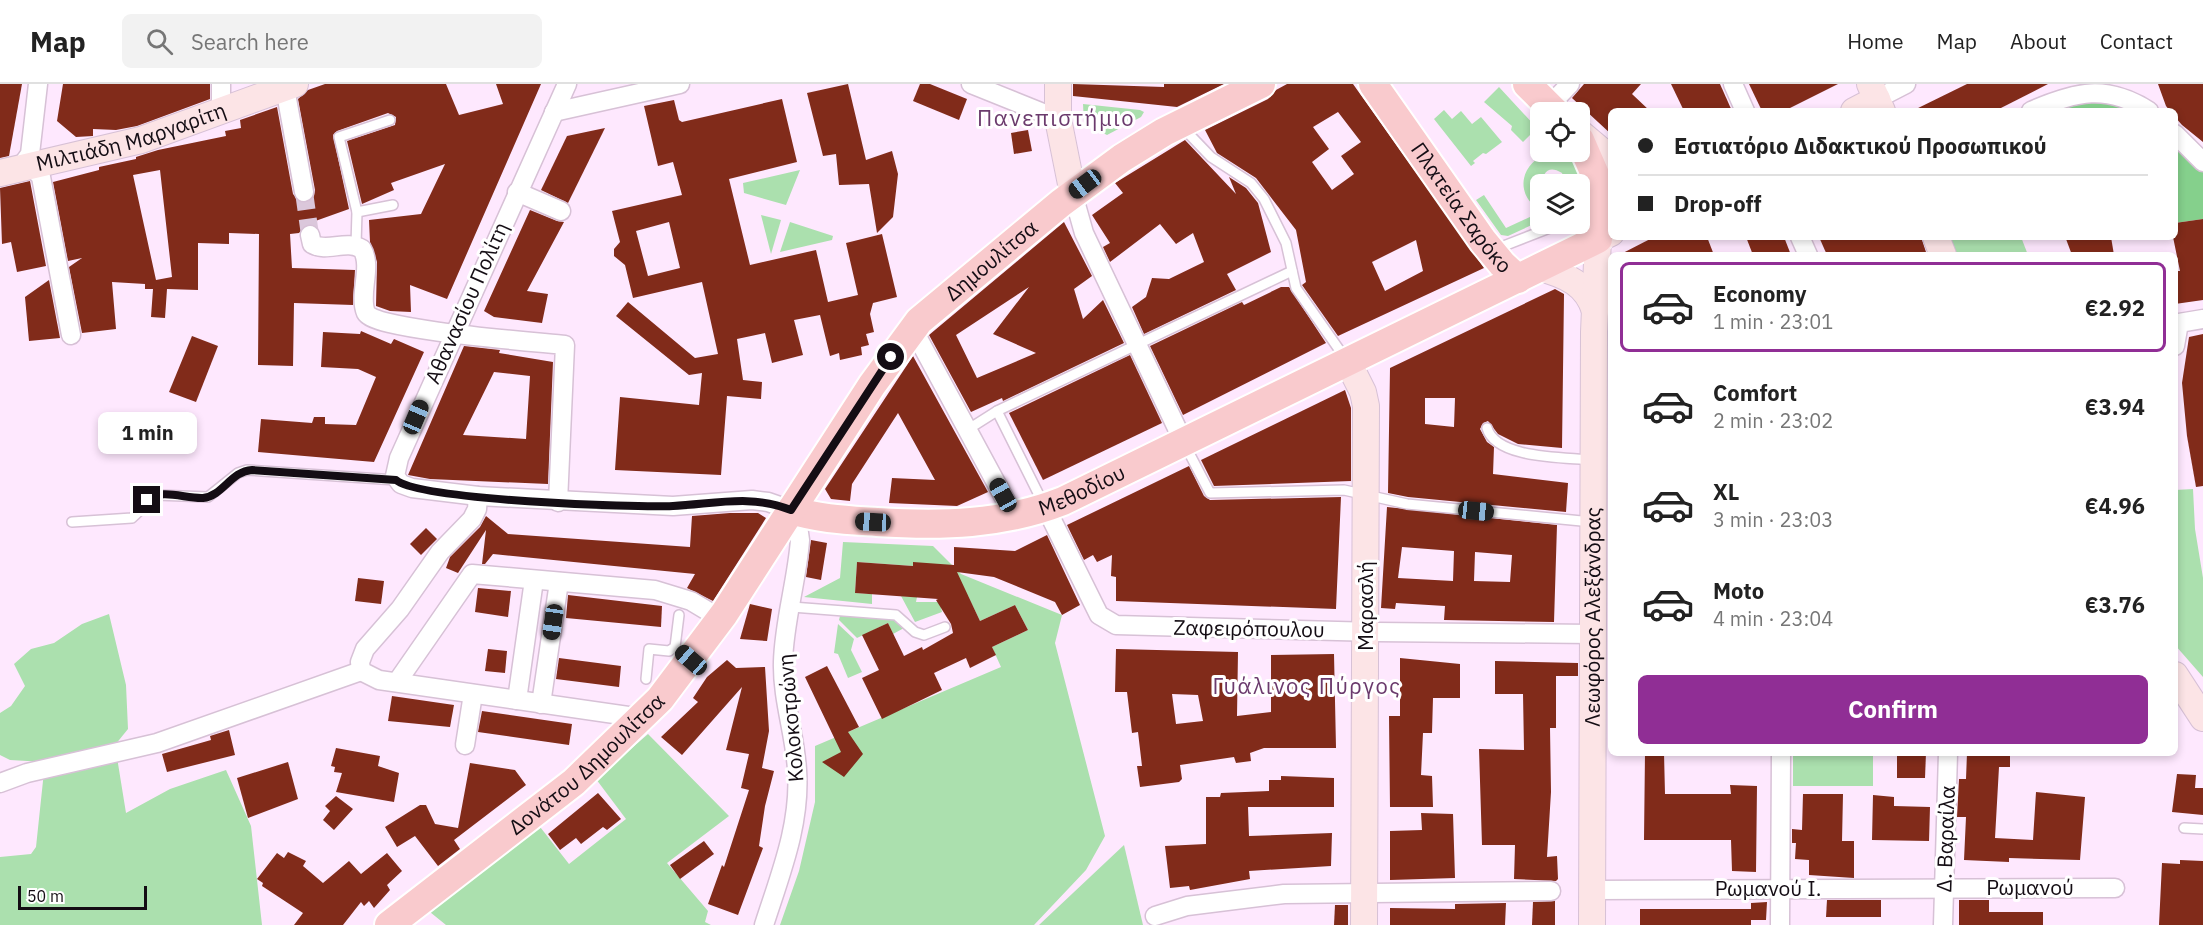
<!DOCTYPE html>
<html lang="en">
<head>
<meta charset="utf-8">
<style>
	body { margin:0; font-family:"IBM Plex Sans",sans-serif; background:#f2f2f2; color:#222; height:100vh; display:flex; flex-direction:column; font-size:22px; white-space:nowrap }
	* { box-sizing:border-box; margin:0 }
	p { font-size:20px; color:#767676 }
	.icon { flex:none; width:33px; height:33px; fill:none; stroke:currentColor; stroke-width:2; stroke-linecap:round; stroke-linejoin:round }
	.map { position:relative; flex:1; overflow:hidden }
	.details { position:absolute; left:1608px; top:168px; width:570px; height:504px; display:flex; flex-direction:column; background:#fff; border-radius:9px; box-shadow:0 3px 9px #0003 }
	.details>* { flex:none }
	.top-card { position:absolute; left:1608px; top:24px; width:570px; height:132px; border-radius:9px; box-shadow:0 3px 9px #0003; display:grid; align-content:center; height:132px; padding:0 30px; background:#fff }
	.controls { position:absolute; left:1530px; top:18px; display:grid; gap:12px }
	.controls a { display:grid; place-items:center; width:60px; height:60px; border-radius:9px; background:#fff; box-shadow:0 3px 9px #0003; font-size:30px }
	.scale { position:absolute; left:18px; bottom:15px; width:129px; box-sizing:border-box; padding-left:6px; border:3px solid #140d14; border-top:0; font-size:16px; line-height:21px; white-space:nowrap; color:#140d14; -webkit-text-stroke:4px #fff; paint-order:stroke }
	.end { position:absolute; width:27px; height:27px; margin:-14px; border:8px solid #140d14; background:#fff; box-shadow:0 0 0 3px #fff }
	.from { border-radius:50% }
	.bubble { position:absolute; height:42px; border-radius:9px; background:#fff; box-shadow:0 3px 9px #0003; font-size:20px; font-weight:700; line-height:42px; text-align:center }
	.car { position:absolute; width:18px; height:36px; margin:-18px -9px; border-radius:8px; box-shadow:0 0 4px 2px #0007; background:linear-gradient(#222 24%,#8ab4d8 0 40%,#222 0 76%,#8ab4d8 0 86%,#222 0) }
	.top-card b { display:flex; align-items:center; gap:21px; height:57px; font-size:22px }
	.top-card b+b { border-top:2px solid #e0e0e0 }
	.top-card i { width:15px; height:15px; background:#222 }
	ul { padding:10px 0 0; list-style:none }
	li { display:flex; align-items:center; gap:18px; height:90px; margin:0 12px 9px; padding:0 18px; border:3px solid transparent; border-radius:9px }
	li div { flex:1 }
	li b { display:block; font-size:22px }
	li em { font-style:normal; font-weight:700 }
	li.selected { border-color:#902e95 }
	li>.icon { width:54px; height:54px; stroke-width:1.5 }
	.cta { display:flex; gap:12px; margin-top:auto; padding:12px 30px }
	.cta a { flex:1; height:69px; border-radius:9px; background:#902e95; color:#fff; font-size:24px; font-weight:700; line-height:69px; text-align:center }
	header { display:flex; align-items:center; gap:36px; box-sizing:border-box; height:84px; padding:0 30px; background:#fff; border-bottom:2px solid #e0e0e0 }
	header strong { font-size:28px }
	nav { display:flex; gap:33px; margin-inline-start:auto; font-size:21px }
	.search { width:420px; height:54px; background:#f2f2f2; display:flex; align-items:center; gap:15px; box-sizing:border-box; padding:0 21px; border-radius:9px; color:#767676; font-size:22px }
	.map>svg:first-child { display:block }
	.green { fill:#abe0ae }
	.forest { fill:#85d08c }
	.building { fill:#812b1a; fill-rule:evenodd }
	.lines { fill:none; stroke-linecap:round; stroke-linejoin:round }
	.street-tunnel { stroke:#dbc7db; stroke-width:18; stroke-dasharray:18 9; stroke-linecap:butt }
	.lane-casing { stroke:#d7c1d6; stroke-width:12 }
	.street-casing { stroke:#d7c1d6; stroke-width:21 }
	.secondary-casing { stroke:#d7c1d6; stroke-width:28 }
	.primary-casing { stroke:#fff; stroke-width:32 }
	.lane { stroke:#fff; stroke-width:9 }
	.street { stroke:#fff; stroke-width:18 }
	.secondary { stroke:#fce4e6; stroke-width:26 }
	.primary { stroke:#f9cacd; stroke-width:28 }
	.route { stroke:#140d14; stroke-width:8 }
	.labels { text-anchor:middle; stroke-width:6; stroke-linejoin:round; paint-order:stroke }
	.street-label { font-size:21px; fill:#140d14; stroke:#fff }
	.neighbourhood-label { font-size:22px; letter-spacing:1.5px; fill:#6b3a6d; stroke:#fff }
</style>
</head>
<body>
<header>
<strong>Map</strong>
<div class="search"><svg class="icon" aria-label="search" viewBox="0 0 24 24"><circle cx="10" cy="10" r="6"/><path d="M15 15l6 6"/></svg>Search here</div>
<nav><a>Home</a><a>Map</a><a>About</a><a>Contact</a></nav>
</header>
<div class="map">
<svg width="2203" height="841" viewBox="0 0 2203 841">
	<rect width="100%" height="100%" fill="#fee8fe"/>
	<g class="green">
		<path d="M1499 3 1537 44 1523 58 1511 46 1512 42 1484 18Z"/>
		<path d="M1083 20 1140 26 1144 28 1141 33 1107 51 1084 39Z"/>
		<path d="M1444 26 1452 35 1461 27 1472 40 1481 33 1502 58 1486 70 1483 69 1473 77 1475 79 1471 82 1434 35Z"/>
		<path d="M1550 69C1573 70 1591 91 1580 114V100H1566L1562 89C1537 74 1541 112 1540 126 1513 110 1521 77 1550 69Z"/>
		<path d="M800 86 786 121 744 109 743 99Z"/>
		<path d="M1484 111 1506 144 1532 132 1536 139 1508 152 1501 151 1476 116Z"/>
		<path d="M761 131 781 136 771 170Z"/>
		<path d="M790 138 833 152 832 156 780 168Z"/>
		<path d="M1949 153H2021L2028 171H1957Z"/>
		<path d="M2193 405 2195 445 2203 494V593L2175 561V406Z"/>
		<path d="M843 458 933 462 961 490 1062 531 1055 559 1105 752 1086 786 1034 841H780L799 787 815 718V662L1001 583 992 563 1028 546 1015 521 980 537 968 512 941 524 942 528 915 538 901 512 917 513 916 518H948L913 478V482L857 478 855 509 872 510V520L804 513 840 494Z"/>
		<path d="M109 530 126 601 128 645 115 661 126 729 170 705 226 686 251 742 262 841H0V773L31 770 36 763 45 678 10 676 0 671V629L11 622 25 602 14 580 31 565 54 559 82 540Z"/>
		<path d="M840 532 892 533 904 544 893 550 888 539 857 554 839 536Z"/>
		<path d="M838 540 854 555 851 566 862 588 848 594 838 570 834 569Z"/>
		<path d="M648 650 729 732 667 779 708 827 705 838 711 841H446L425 824 537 739 569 780 626 735 596 695Z"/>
		<rect x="1793" y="669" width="80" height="33"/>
		<path d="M1124 761 1143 841H1039Z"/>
	</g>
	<g class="forest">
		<path d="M2095 10 2138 27H2059Z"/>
		<path d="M2175 59 2203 87V135L2175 139Z"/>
	</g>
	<g class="building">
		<path d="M0 0H22L9 72 0 74Z"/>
		<path d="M63 0H210V15L137 42 116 46 93 45V52L76 53 57 37Z"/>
		<path d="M325 0H446L459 31 503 20 496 0H541L447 215 410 201 411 228 390 227 376 222 377 178 370 158 369 136 421 130 445 80 391 99 394 106 362 120 347 57 395 41 396 33 388 29 337 47 333 51 349 125 307 140 299 149 290 150 292 184 355 186 353 221 294 219 293 282 258 281 259 150 229 149V160L198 159V206L167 205 165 234 151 233 153 205H145V200L112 198 116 245 82 249 69 183 82 174 68 177 53 98 99 86V83L136 75V73L158 66 226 52 225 47 241 44 240 36 277 23 293 110 300 118 307 119 314 112 315 106 298 15 308 6ZM160 86 172 193 156 196 133 91Z"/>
		<path d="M848 0 866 76 892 67 898 90 893 133 877 149 869 100 839 101 836 70 823 72 807 9Z"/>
		<path d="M920 0H930L967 15 959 36 913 17Z"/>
		<path d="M1073 0 1164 3V0H1224L1177 23 1073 12Z"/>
		<path d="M1287 0H1353L1484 184 1338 252 1302 201 1306 198 1296 146 1256 94 1217 69 1205 46 1268 15 1276 6ZM1338 28 1361 58 1341 72 1354 90 1332 106 1312 78 1329 65 1313 43ZM1416 156 1423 187 1385 207 1372 178Z"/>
		<path d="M1584 0H1641L1632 10 1650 27H1611V50L1572 14Z"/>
		<path d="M1671 0H1720L1732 27H1684Z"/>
		<path d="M1749 0H1838L1784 27H1762Z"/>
		<path d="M1967 0H2048L1995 27H1912Z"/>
		<path d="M2158 0H2203V58L2182 41 2175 33V27H2170L2166 22Z"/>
		<path d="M782 15 797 78 729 95 750 181 816 166 828 218 858 211 846 159 882 150 897 213 873 219 870 230 874 248 866 250 869 261 861 263 862 271 840 276 839 269 830 272 820 231 794 236 803 271 772 279 765 249 737 255 743 296 762 298 761 315 727 312 721 391 615 386 620 313 699 321 702 289 689 291 616 232 628 218 695 274 718 270 702 198 633 214 625 181 614 172V165L620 158 612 127 682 111 673 78 658 82 644 22 674 16 679 36 682 38ZM669 138 680 184 648 192 636 147Z"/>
		<path d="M605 44 568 119 541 106 567 52Z"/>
		<path d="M1028 46 1032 67 1014 70 1011 49Z"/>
		<path d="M1185 56 1236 110 1229 93 1246 104 1258 119 1271 168 1227 190 1236 206 1144 250 1132 223 1146 213 1152 194 1169 195 1204 178 1193 149 1176 160 1160 140 1110 178 1103 163 1110 159 1092 131 1123 109 1115 99Z"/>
		<path d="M30 97 46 182 17 188 11 158 2 160 0 104Z"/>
		<path d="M530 126 557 137 564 138 527 207 548 210 542 239 494 233 484 227Z"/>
		<path d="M2203 135V216L2175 220V187H2180L2173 153 2175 139Z"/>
		<path d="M1064 138 1092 192 1074 205 1083 235 1103 216 1124 259 1003 317 1002 314 971 328 929 251ZM1029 203 993 250 1036 269 977 294 956 251Z"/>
		<path d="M1654 153H1707L1714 171H1619Z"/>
		<path d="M1746 153H1784L1791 171H1753Z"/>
		<path d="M1819 153H1921L1927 171H1827Z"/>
		<path d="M2080 153H2111L2114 171H2072L2066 155Z"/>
		<path d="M49 196 60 254 29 257 25 213Z"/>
		<path d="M1281 203H1289L1326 259 1183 331 1150 262 1242 218 1244 221Z"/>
		<path d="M1555 205 1564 210 1562 364 1518 360 1498 350 1488 337 1483 339 1480 345 1487 358 1494 363 1493 390 1568 399 1566 428 1408 413 1388 409 1390 284ZM1425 314H1455L1454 343 1425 340Z"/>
		<path d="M361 247 391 260 394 255 424 268 374 378 258 368 261 335 312 339 314 333H325V340L356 341 376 293 358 285 321 283 323 248 360 250Z"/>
		<path d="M2203 250V402L2196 403 2187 352 2182 299 2189 253Z"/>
		<path d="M192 252 218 262 196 318 169 308Z"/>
		<path d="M464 262 500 266 499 269 553 278 548 400 430 395 408 391ZM494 288 530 292 526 355 463 351Z"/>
		<path d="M1130 271 1162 339 1043 396 1009 329Z"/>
		<path d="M913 272 988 408 957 422 889 419 892 394 935 396 898 329 852 400 850 417 831 415 825 405Z"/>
		<path d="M1345 306 1351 324V397L1214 402 1201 376Z"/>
		<path d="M1189 382 1204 412 1210 416 1341 413 1336 525 1116 517V493L1111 492 1112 471 1097 478 1093 471 1084 476 1067 441Z"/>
		<path d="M1387 423 1557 441 1554 538 1444 536 1445 522 1396 519 1395 525 1381 524ZM1402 463 1454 467 1453 497 1398 494ZM1475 468 1512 471 1510 498 1474 497Z"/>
		<path d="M730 429H758L766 434 713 517 687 504 695 490 493 470 485 480H482L486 446 458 489 446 484 450 473 480 443 486 432 508 450 690 463 692 432Z"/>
		<path d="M426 444 437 455 421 471 410 460Z"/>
		<path d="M1047 451 1080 521 1062 531 1055 518 994 493 957 488 980 537 1015 521 1028 546 992 563 996 571 970 584 966 574 934 589 942 606 882 635 862 594 879 586 862 551 888 539 904 572 922 563 923 566 953 549 951 540 936 516 938 515 855 509 857 478 913 482V478L954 481V463L1015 467Z"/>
		<path d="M811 456 827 459 821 496 806 493Z"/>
		<path d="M358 494 384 497 381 520 355 517Z"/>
		<path d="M478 504 511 507 508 533 475 528Z"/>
		<path d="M568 511 662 522 661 543 566 534Z"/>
		<path d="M750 520 772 525 767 557 740 555Z"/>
		<path d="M488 565 507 567 505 589 485 587Z"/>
		<path d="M1116 565 1238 568 1237 632 1271 628V571L1334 570 1336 664H1264L1250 669 1251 677 1236 679 1234 673 1180 681 1182 695 1179 698 1140 703 1137 682H1142L1138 648 1132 649 1127 608H1115ZM1172 610 1198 611 1203 637 1176 640Z"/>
		<path d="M559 574 621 582 619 603 556 595Z"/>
		<path d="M1400 574 1460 580V614H1433L1432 649H1423L1421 691 1432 692 1433 723H1390L1389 632H1400Z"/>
		<path d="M727 576 736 584 765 583 769 647 762 684 774 687 765 722 759 762 763 764 738 831 708 820 722 781 724 783 749 706 741 704 749 670 726 666 742 603 682 671 661 653 698 618 693 614 707 593Z"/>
		<path d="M1495 577 1578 579V592H1556V644H1550L1551 708 1547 773 1557 772 1558 795 1556 797 1514 795 1515 761H1482L1479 665 1524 666 1523 610H1495Z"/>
		<path d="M827 582 859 643 848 648 863 670 844 693 822 678 841 668 805 593Z"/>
		<path d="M392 612 454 621 450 643 388 637Z"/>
		<path d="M482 627 572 640 569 661 478 648Z"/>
		<path d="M229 646 235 671 167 688 162 670 211 656 210 652Z"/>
		<path d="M336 664 380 672 378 682 399 689 394 718 336 708 342 689 334 688 335 683 331 682Z"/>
		<path d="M1645 669H1664L1665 710H1731L1730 701 1757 702 1756 788 1732 787 1731 756H1644Z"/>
		<path d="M1897 669H1926L1925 694H1897Z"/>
		<path d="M1967 669H2010V683H1999L1995 754 2033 756 2036 708 2085 713 2080 776 2009 774V778L1964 776 1966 733H1957L1959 695H1966Z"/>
		<path d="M288 678 298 715 248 734 237 694Z"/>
		<path d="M470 679 515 686 526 701 454 756 460 765 438 782 415 752 397 763 385 743 420 721H426L435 740 458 744Z"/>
		<path d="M2177 690 2196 691 2195 704H2203V731L2172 728Z"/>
		<path d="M1281 692 1334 694V723H1248L1249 752 1332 749 1331 782 1249 787 1250 795 1190 806 1189 802 1170 804 1165 762 1206 760V713H1220L1221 709 1269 707V696H1281Z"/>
		<path d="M598 709 621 735 607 746 603 743 581 760 576 754 560 766 548 750Z"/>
		<path d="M1803 710H1843L1842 757H1854V794L1809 791V776L1795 775 1796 759H1792V745L1802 746Z"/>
		<path d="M1873 711 1894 713V722L1930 723 1929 757 1872 756Z"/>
		<path d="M336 712 353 725 334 746 323 736 330 727 325 722Z"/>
		<path d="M1421 729 1453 730 1455 794 1390 796V747L1422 746Z"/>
		<path d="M704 757 714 770 680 795 670 781Z"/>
		<path d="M288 768 306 777 303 782 323 799 349 777 361 790 387 769 402 787 387 801 390 806 374 824 369 817 364 822 361 818 343 841H294L303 829 262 802 263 799 257 795 277 769 284 774Z"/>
		<path d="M2180 776 2203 777V841H2159L2162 779 2180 780Z"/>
		<path d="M1827 816H1881V833H1826Z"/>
		<path d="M1959 816H1989V828H2043V841H1959Z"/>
		<path d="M1555 817V841H1532L1533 818Z"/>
		<path d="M1767 818 1766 836H1751V841H1640V825H1751V819Z"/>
		<path d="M1506 819 1505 841H1390V824L1455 825V820Z"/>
		<path d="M1335 821H1348V841H1334Z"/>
	</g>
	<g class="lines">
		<path class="street-tunnel" d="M304 108 310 151"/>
		<g class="lane-casing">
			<g id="lane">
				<path d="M1188 49 1211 73 1251 99 1264 115 1286 159 1296 204 1345 274"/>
				<path d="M357 128 393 121"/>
				<path d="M356 161 357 128 339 53 390 36"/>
				<path d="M1495 163H1501L1560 140"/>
				<path d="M997 327 1043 419"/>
				<path d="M1487 344C1496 375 1564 373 1591 376"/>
				<path d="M967 346 997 327 1292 187"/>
				<path d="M1185 361 1210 409 1344 406 1407 420 1592 438"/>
				<path d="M72 438 132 434 156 411 208 413 238 389 247 386 396 396"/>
				<path d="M792 523 896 531 915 548 924 551 945 543"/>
				<path d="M679 531 675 563 680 567"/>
				<path d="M646 595 649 565 669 567 675 563"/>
				<path d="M2184 744 2203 745"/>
			</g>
		</g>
		<g class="street-casing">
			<g id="street">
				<path d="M38 0 30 70 20 84 35 86 41 93 71 251"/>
				<path d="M221 0V28"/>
				<path d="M567 0 399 374 395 392 401 400 412 404 478 412 673 422 752 416 768 418 791 426 798 442 800 456C797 497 784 537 783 578 782 615 795 650 797 686 801 740 780 791 764 841"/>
				<path d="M971 0 1058 35"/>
				<path d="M1733 0 1745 27"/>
				<path d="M285 4 304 108"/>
				<path d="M1877 15 1906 0"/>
				<path d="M1549 22 1570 0"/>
				<path d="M2031 27C2076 7 2107 0 2149 27"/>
				<path d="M554 28 680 0"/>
				<path d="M2175 50 2203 78"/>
				<path d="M517 108 561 127"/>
				<path d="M1073 110 1084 149 1184 359"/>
				<path d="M310 151 312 160C327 169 346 155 362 165 373 183 358 210 366 229 374 246 538 258 565 261L558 418"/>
				<path d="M1800 153 1808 171"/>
				<path d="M913 245 1014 432"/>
				<path d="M2175 262 2179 239 2203 235"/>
				<path d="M478 412 477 425 472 435 440 468 400 525 365 565 360 578 361 587 379 596 642 634"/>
				<path d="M1046 424 1099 531 1116 541 1376 548 1593 550"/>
				<path d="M397 598 472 490 655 506 691 517 721 535"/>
				<path d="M517 616 534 496"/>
				<path d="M541 620 559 498"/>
				<path d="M465 661 473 610"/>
				<path d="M0 699 27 689 157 659 361 587"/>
				<path d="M1592 806 2115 804"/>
				<path d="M1155 832 1187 822 1284 810 1551 807"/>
				<path d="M1780 841 1781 669"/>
				<path d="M1943 841 1948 669"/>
			</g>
		</g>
		<g class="secondary-casing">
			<g id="secondary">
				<path d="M1058 0V35L1073 110"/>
				<path d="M1870 0 1882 27"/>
				<path d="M1854 27 1877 15"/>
				<path d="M1580 49 1611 75"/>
				<path id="s1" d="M0 89 141 56 295 0"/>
				<path d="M1936 153 1943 171"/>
				<path d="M1540 184C1566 191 1587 200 1595 227"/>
				<path d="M1348 278 1363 308 1366 322 1364 841"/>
				<path d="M2175 591 2203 634"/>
				<path id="s2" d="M1592 841 1594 248 1598 155 1611 149"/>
			</g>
		</g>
		<g class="primary-casing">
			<g id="primary">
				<path id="s3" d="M1373 0 1483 157 1502 180 1518 195"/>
				<path d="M1527 0 1555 28"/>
				<path id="s4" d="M791 426C819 435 848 436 877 438 941 442 1002 441 1063 417L1598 155 1597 95 1580 56"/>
				<path id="s5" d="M389 841 574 698 660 615 724 530 872 301 919 237 1061 119 1122 74 1164 48 1261 0"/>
			</g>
		</g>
		<use href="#lane" class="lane"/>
		<use href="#street" class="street"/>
		<use href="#secondary" class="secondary"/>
		<use href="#primary" class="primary"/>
	</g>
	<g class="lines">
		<path class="route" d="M147 416C161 404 186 415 203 414 223 412 231 387 252 386L396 396C420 416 633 424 673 422 715 420 751 410 791 426L891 273"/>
	</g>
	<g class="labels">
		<g class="street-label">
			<text dy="7" stroke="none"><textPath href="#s1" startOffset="136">Μιλτιάδη Μαργαρίτη</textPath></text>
			<text dy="7" stroke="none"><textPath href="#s3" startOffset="152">Πλατεία Σαρόκο</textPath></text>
			<text dy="7" stroke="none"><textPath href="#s5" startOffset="906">Δημουλίτσα</textPath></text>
			<text transform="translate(467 219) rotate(-66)" y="7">Αθανασίου Πολίτη</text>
			<text dy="7" stroke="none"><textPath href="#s4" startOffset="297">Μεθοδίου</textPath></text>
			<text transform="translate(1366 522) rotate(-90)" y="7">Μαρασλή</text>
			<text dy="7" stroke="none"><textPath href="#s2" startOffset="308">Λεωφόρος Αλεξάνδρας</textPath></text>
			<text transform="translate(1249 545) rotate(1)" y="7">Ζαφειρόπουλου</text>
			<text transform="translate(791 634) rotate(-95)" y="7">Κολοκοτρώνη</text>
			<text dy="7" stroke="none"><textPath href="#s5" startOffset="255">Δονάτου Δημουλίτσα</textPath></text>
			<text transform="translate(1946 755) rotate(-88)" y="7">Δ. Βαραίλα</text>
			<text x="2030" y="811">Ρωμανού</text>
			<text x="1768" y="812">Ρωμανού Ι.</text>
		</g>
		<g class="neighbourhood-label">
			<text x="1056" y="42">Πανεπιστήμιο</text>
			<text x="1307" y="610">Γυάλινος Πύργος</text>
		</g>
	</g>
</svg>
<div class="controls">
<a><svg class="icon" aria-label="locate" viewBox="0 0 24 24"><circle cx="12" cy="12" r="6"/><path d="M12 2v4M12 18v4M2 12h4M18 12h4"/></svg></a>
<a><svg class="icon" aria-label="layers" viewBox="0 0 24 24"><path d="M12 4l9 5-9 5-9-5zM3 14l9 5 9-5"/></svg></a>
</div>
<div class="scale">50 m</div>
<i class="end from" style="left:891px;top:273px"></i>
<i class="end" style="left:147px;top:416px"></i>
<div class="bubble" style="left:98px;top:328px;width:99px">1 min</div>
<i class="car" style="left:1085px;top:100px;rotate:233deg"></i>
<i class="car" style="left:416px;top:333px;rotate:23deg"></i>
<i class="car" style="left:1003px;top:411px;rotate:331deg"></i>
<i class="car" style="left:1476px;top:427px;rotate:96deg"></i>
<i class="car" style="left:873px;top:438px;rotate:273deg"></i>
<i class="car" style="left:553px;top:538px;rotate:188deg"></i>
<i class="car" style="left:691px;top:576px;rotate:311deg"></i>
<div class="top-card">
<b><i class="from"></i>Εστιατόριο Διδακτικού Προσωπικού</b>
<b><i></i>Drop-off</b>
</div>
<section class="details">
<ul>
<li class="selected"><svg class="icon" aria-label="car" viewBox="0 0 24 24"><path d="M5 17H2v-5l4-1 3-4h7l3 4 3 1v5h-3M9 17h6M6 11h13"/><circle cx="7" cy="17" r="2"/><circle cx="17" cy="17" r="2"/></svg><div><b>Economy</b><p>1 min · 23:01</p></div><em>€2.92</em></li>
<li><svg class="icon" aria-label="car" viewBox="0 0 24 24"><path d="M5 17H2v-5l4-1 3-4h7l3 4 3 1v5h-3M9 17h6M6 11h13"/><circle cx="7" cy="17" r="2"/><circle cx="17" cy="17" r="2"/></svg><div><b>Comfort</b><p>2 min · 23:02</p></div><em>€3.94</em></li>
<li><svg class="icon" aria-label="car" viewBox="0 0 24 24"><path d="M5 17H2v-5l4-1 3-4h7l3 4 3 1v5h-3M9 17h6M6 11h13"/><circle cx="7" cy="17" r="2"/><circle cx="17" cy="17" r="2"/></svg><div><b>XL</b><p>3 min · 23:03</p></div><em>€4.96</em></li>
<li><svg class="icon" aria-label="car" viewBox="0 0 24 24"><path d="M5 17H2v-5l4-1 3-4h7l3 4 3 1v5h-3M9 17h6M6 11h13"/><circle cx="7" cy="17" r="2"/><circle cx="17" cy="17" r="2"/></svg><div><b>Moto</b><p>4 min · 23:04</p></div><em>€3.76</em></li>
</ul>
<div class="cta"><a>Confirm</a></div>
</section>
</div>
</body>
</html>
